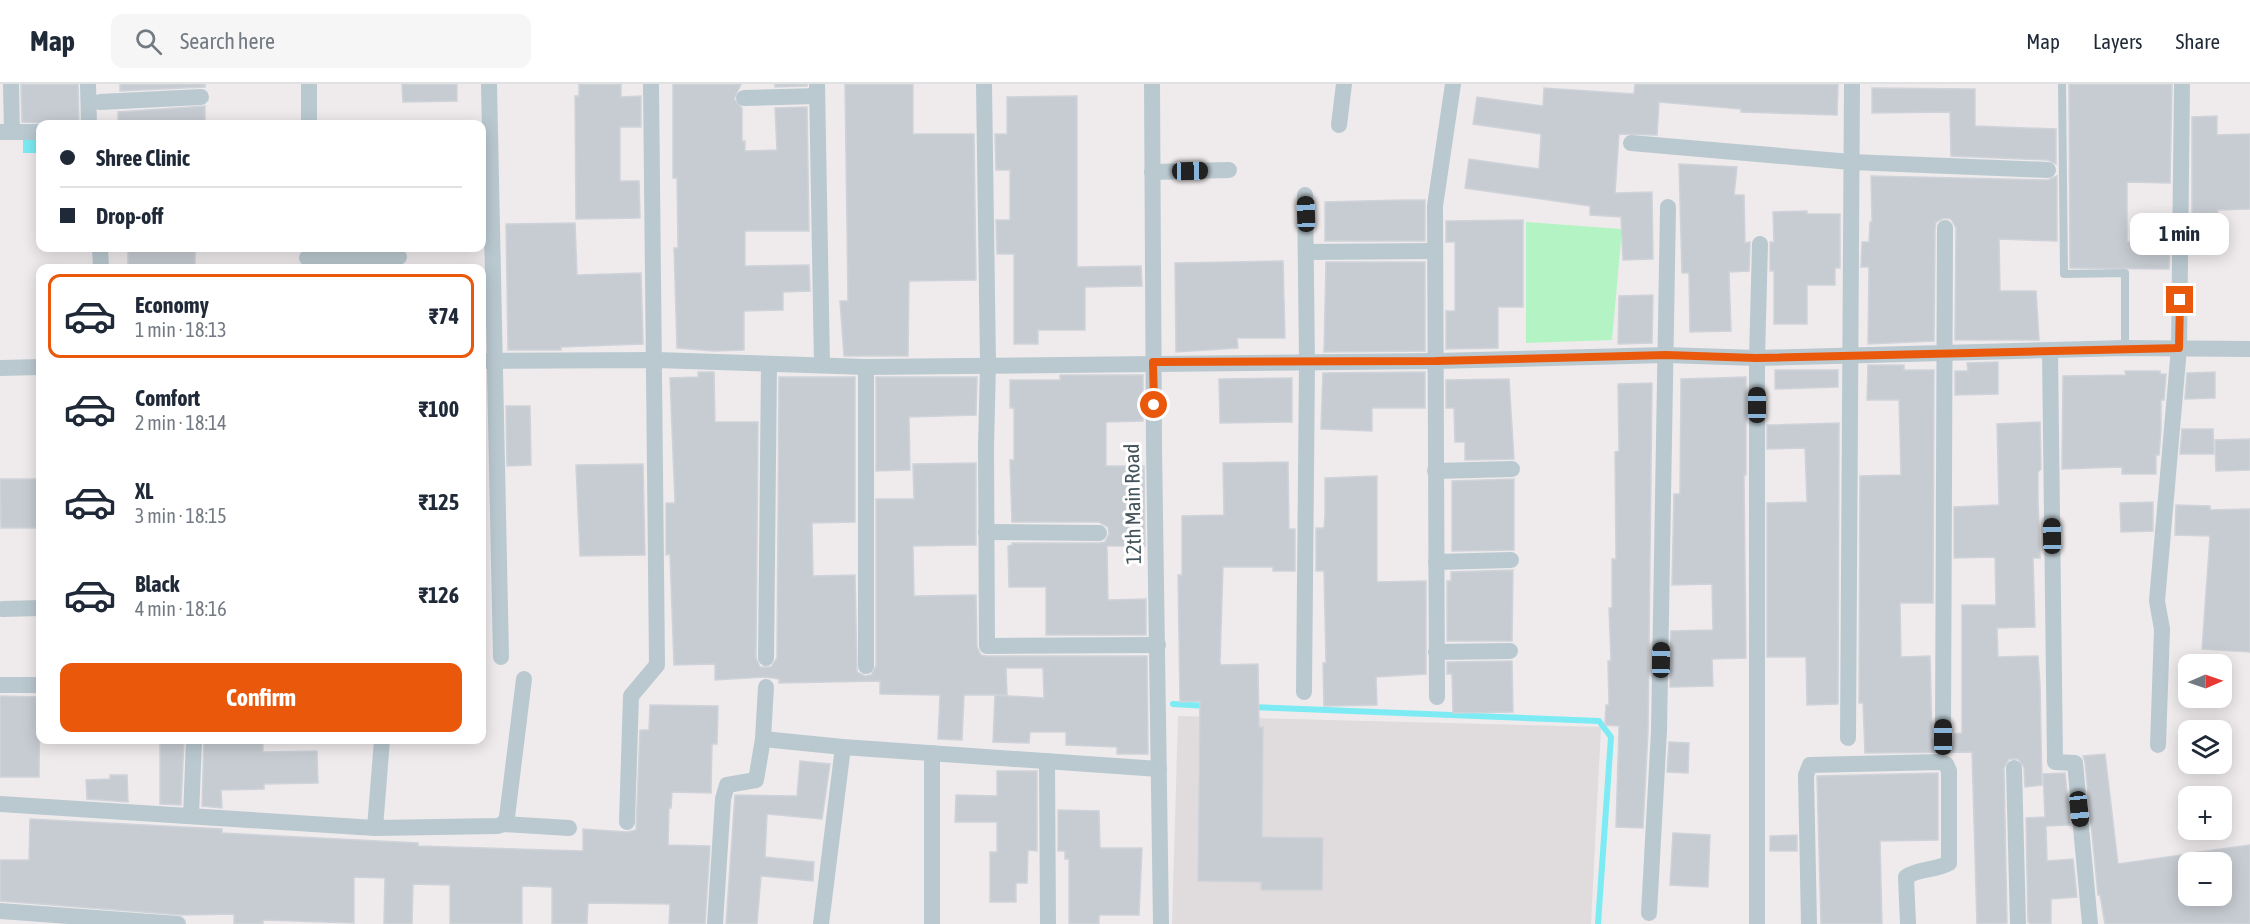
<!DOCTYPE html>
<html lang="en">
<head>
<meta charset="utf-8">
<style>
	body { margin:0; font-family:"Asap Condensed",sans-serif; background:#f6f6f7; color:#1f2937; height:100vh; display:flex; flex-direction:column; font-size:22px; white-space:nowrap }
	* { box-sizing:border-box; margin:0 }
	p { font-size:20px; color:#747a83 }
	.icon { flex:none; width:33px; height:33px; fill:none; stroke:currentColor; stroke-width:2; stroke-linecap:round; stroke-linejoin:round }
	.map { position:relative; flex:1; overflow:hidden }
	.drawer { position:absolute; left:36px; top:180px; width:450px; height:480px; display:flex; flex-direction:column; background:#fff; border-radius:12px; box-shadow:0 3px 15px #0003 }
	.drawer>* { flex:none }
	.guide { position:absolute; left:36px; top:36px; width:450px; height:132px; border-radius:12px; box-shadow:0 3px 15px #0003; display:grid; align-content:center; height:132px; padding:0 24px; background:#fff }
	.needle { width:39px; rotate:88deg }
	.tools { position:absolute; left:2178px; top:570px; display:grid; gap:12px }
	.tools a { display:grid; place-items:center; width:54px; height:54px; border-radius:12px; background:#fff; box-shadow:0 3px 15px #0003; font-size:30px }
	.end { position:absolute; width:27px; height:27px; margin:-14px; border:8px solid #ea580c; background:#fff; box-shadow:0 0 0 3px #fff }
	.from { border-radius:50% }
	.bubble { position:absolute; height:42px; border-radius:12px; background:#fff; box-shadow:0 3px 15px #0003; font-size:20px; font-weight:700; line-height:42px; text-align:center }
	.car { position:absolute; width:18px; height:36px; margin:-18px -9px; border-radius:8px; box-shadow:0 0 4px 2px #0007; background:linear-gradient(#222 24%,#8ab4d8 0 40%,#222 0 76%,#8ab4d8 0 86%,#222 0) }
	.guide b { display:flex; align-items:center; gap:21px; height:57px; font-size:22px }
	.guide b+b { border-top:2px solid #e0e1e3 }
	.guide i { width:15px; height:15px; background:#1f2937 }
	ul { padding:10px 0 0; list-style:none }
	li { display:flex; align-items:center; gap:18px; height:84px; margin:0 12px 9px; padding:0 12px; border:3px solid transparent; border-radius:12px }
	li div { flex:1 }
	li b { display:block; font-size:22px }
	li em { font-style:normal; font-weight:700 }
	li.selected { border-color:#ea580c }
	li>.icon { width:54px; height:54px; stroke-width:1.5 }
	.primary-button { display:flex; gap:12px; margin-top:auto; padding:12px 24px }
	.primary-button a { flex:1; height:69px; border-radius:12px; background:#ea580c; color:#fff; font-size:24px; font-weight:700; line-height:69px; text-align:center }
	header { display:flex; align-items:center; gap:36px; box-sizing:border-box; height:84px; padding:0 30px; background:#fff; border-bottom:2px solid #e0e1e3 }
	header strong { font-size:28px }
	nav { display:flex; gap:33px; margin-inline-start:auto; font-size:21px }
	.search { width:420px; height:54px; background:#f6f6f7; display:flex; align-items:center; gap:15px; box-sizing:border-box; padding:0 21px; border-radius:12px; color:#747a83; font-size:22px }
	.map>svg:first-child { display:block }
	.education { fill:#e0dcde }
	.green { fill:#b4f3c4 }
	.water { fill:#7cebf4 }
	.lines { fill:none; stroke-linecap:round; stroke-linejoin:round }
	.stream { stroke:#7cebf4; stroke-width:6 }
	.building { fill:#c7ccd2; stroke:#cfd3d9; stroke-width:1.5 }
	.lane { stroke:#bac9d0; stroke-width:8 }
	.street { stroke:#bac9d0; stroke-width:16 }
	.route { stroke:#ea580c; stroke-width:8 }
	.labels { text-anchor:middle; stroke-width:6; stroke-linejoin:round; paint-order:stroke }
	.street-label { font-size:21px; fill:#42535b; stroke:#fff }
</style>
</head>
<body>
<header>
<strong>Map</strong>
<div class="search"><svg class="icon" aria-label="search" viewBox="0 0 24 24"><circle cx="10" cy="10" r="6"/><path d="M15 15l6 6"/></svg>Search here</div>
<nav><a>Map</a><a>Layers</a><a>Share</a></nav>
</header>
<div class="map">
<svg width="2250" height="840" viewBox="0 0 2250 840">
	<rect width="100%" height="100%" fill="#efebec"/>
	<path class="education" d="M1178 632 1601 643 1591 840H1172Z"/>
	<path class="green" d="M1526 138 1622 145 1612 256 1526 259Z"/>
	<rect class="water" x="23" y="49" width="17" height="20"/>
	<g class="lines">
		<g class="stream">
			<path d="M1173 620 1208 622"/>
			<path d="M1251 623 1599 637 1611 653 1598 840"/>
		</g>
	</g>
	<g class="building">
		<path d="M21 0H78L79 40 22 38Z"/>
		<path d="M120 0H205V3L120 7Z"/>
		<path d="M402 0H457V17L403 18Z"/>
		<path d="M579 0H621V13L641 12V43H620V97H639L640 134 576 135 575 12H579Z"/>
		<path d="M673 0H741L734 15 742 24V57H745V67L777 66 775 24 807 23 809 147H745V182L809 181 810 207 783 208V226L744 227V266L714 267 677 264 674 164H678L677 94H673Z"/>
		<path d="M775 0H807V2L775 3Z"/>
		<path d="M845 0H913V50H974L976 196 909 197 908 272H844L840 217H848Z"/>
		<path d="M1635 0H1838L1837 31 1741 28V25L1659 18 1657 51 1619 50 1615 109 1652 108 1653 175 1623 176 1621 133 1590 131V122L1465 104 1469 75 1539 85 1541 50 1473 40 1477 13 1543 22 1544 4 1634 10Z"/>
		<path d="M2069 0H2172L2170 99 2127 98V158H2170L2169 185 2070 184Z"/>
		<path d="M1872 4 1975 5V42L2056 45V80L2048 76 1951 72 1950 28 1872 29Z"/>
		<path d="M1077 12V183L1141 182 1142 202 1085 203V246H1038V260H1014V170H997L996 136H1010V86H996L995 50H1007V13Z"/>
		<path d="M205 22V40H118V28Z"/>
		<path d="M2217 32V51L2250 50V125L2218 126V165H2192V33Z"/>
		<path d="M1679 80 1737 83 1734 111H1744L1745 159 1750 158 1749 187 1729 188 1731 247 1690 248 1689 189H1682Z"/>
		<path d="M1871 92 2048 96 2057 92V157L1999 155 2000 207H2036L2039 256H1955L1956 144 1951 135 1944 134 1936 138 1935 144 1934 257 1868 260 1869 183H1861L1862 158H1869L1870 138H1872Z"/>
		<path d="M1402 116H1425V157H1325V118Z"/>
		<path d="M1807 127V130H1840V184H1835V201H1807V240H1774V187H1770V158H1774L1773 128Z"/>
		<path d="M1523 136V223H1498V264L1446 265V227H1455V158H1446V137Z"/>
		<path d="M575 139 577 191 641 189 643 260 561 263V266H508L506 140Z"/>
		<rect x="128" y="164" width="67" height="20"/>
		<path d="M1283 177 1285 254H1237L1238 264 1176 268 1175 179Z"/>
		<path d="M1326 178H1425V267L1324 268Z"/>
		<path d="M1653 211 1652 259 1618 260 1619 212Z"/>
		<path d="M1998 278V310L1955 311V287H1968L1967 279Z"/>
		<path d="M1868 281H1904V286H1934L1933 519H1900L1901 573 1930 572 1932 653 1938 662H1948L1952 658 1954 650 1962 649V521H1996L1995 473 1954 474V423L1999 421 1997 340 2040 338 2041 385 2038 388V416L2040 474H2033L2035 543 1997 544 1998 573 2038 572 2040 601 2042 701 2025 703 2024 683 2018 675H2009L2004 684 2007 839 1977 840 1972 668 1865 669 1863 619H1859L1860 392 1901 391 1899 316H1867Z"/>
		<path d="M1775 286H1838V303L1775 305Z"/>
		<path d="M2125 287H2160V290H2166L2164 316H2161V346L2159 371H2156V390H2122V383L2062 385 2063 292 2126 291Z"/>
		<path d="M698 288H714L715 338H758L756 574 760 583H771L777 574 779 293H855V438L812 439 813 492 855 491 857 588 865 592 871 591 876 582V415H914L913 380 976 379V461L913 462 914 512 976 511 977 563 981 571 986 572H1147L1148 670H1117V663L1066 661V648H1030L1029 659 993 658 995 611 1044 614 1043 584H1006L1007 611H964L962 656 938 655 940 611 880 610V597L779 599V595L766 593 715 596V580L674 581 670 470 666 471V419H675L670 294 698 293Z"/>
		<path d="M1425 288V324H1372V347L1321 345 1323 289Z"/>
		<path d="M2215 288V314L2185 315 2187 289Z"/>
		<path d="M1060 291H1143V337L1106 338V382H1144L1145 462H1107L1108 516 1146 515V551H1046V503H1009L1008 462 1012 461V459H1099L1105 458 1109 450 1108 443 1099 438H1012L1010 376H1014V324H1010V296H1060Z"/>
		<path d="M876 293H977L976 331 909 333 910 386 876 387Z"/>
		<path d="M1746 293V391H1744L1746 574 1712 575 1713 602 1670 603 1671 547 1713 546 1712 500 1672 501 1674 410H1680L1681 295Z"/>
		<path d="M1292 294V338L1220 339 1219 295Z"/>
		<path d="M1509 295 1514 375 1465 376V358H1455L1454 324H1446V296Z"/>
		<path d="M1652 299 1648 647 1643 744 1616 743 1619 642 1605 641 1606 621H1609L1608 577H1611L1609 524H1612V475H1616L1615 368 1619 367 1618 300Z"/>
		<path d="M506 322H530L531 381 507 382Z"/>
		<path d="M1839 339 1838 620 1807 621 1806 573H1767V419L1807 418 1805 364 1767 365V341Z"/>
		<path d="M2182 345H2213L2214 370H2180Z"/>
		<path d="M2250 355V386L2216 387 2215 356Z"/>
		<path d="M1288 378 1289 445H1295V487H1273V483H1223L1220 578 1221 581 1258 580 1259 643H1263L1262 753 1323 754 1322 806H1261V798L1198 797 1200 617 1180 618 1178 491H1182V432L1224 431 1223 379Z"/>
		<path d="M643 380 645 471 580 472 576 381Z"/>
		<path d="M1377 392V498L1426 497V590L1376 593 1377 621 1324 622 1323 579H1326L1324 487H1316V444H1324L1325 432V394Z"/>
		<path d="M0 395H40V444H1Z"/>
		<path d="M1514 395V466L1452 467V397Z"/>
		<path d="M2153 418V447L2121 448 2120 419Z"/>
		<path d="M2176 421 2210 422V426L2250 425V568L2202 565 2210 452 2175 451Z"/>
		<path d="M1513 486 1512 557H1447V497H1451V488Z"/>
		<path d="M1512 577 1513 628 1453 629 1452 590H1447V578Z"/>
		<path d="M0 612 40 613 39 693H0Z"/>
		<path d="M650 621 718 622 717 660H712L711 709 672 708 671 724H669L668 761 710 762 705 840H669L670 820 588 819 587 840H552V803L522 802V840H450V801L413 800 412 840H384L385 794 354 793V839L263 836V840H234V830L182 831 0 817V776H29L30 735 222 745V749L418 759V762L583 767V745L627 748 636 746 640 646H649Z"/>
		<path d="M160 656H184L181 721 160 720Z"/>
		<path d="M263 656V668L317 667 318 699 264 700V705L221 706 222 724 202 722 204 657Z"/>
		<path d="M1669 658 1689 659 1688 689 1667 688Z"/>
		<path d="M2105 670 2118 780 2188 770V812H2222V778H2194L2193 769 2250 761V840H2105L2100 811H2098L2085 678 2083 672Z"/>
		<path d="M800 677 830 680 822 735 767 730 765 773 814 778 813 797 761 792 757 840H726L735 711 797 712Z"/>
		<path d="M997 687H1037V767L1028 766 1027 799H1016V818H990V768H997V738H955L956 711 997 712Z"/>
		<path d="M1938 689V756L1880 757 1882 840H1821L1817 692Z"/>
		<path d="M2065 689 2070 741 2046 742 2047 777 2073 775 2077 813 2051 815V840H2031L2028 838 2026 734 2045 733 2043 690Z"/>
		<path d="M110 691H127L128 718 87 715 86 696 110 695Z"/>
		<path d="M1058 726 1099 727 1100 764H1142L1139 831H1099V840H1069V775H1065V767H1058Z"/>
		<path d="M1673 749 1710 751 1708 803 1670 801Z"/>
		<path d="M1797 751V767H1770V752Z"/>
	</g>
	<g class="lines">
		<path class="lane" d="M2062 0 2064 190 2125 189V264"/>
		<g class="street">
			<path d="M11 0 12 48"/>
			<path d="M88 0 89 40"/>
			<path d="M489 0 501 573"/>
			<path d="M817 0 822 281"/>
			<path d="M984 0 988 280 986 363 987 562 1158 561"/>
			<path d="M1152 0 1154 363 1161 840"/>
			<path d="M744 14 817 12"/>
			<path d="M100 18 201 13"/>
			<path d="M309 40V0"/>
			<path d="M1339 41 1344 0"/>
			<path d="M0 48H40"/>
			<path d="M1631 59 1851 78 2048 86"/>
			<path d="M1152 88 1229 86"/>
			<path d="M100 164 101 184"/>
			<path d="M1307 168 1435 167"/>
			<path d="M307 174 399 173"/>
			<path d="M2050 267 2055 678 2075 679 2090 840"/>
			<path d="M482 277 656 276 866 283 1436 277 1666 271 1757 274 2125 264 2250 265"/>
			<path d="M0 284 40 283"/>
			<path d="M1435 387 1512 385"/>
			<path d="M986 448 1099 449"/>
			<path d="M1436 478 1511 476"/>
			<path d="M3 525 40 524"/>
			<path d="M1436 568 1510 567"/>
			<path d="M766 574 769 280"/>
			<path d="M866 582V283"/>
			<path d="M0 601H40"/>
			<path d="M1304 608 1307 278 1305 111"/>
			<path d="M1437 613 1435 122 1453 0"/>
			<path d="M1943 653 1945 144"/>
			<path d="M1848 654 1852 0"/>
			<path d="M763 655 843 663 1159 685"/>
			<path d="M2158 661 2162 545 2157 517 2179 264 2182 0"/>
			<path d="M1047 677 1048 840"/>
			<path d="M2014 684 2018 840"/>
			<path d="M0 720 375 744 497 742 504 740 507 733 524 595"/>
			<path d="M191 732 194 656"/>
			<path d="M627 738 631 612 657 581 651 0"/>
			<path d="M504 740 569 744"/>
			<path d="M375 744 382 656"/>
			<path d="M0 827 178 840"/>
			<path d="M1649 829 1659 647 1668 123"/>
			<path d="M715 840 723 715 727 701 756 696 763 655 766 603"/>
			<path d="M821 840 843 663"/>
			<path d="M932 840V669"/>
			<path d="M1757 840V274L1760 160"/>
			<path d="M1809 840 1806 691 1810 681 1940 678 1946 680 1949 687V779C1935 787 1919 784 1906 793L1908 840"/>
		</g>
	</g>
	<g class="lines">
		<path class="route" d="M1154 321 1153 278 1436 277 1666 271 1756 274 2179 264 2180 216"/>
	</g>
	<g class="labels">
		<g class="street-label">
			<text transform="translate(1133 420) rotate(-91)" y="7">12th Main Road</text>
		</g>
	</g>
</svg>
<div class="tools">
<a><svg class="needle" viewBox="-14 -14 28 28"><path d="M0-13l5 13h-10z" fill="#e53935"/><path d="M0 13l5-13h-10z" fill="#747a83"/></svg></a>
<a><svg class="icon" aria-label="layers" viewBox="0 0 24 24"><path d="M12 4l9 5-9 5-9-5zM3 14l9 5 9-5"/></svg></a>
<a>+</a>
<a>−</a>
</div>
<i class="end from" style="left:1154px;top:321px"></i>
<i class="end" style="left:2180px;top:216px"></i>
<div class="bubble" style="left:2130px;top:129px;width:99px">1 min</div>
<i class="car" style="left:1190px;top:87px;rotate:89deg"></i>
<i class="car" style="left:1306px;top:130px;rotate:358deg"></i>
<i class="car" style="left:1757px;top:321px;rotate:0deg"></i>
<i class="car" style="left:2052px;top:452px;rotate:359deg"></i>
<i class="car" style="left:1661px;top:576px;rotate:1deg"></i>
<i class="car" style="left:1943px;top:653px;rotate:0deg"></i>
<i class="car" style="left:2079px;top:725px;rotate:174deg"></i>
<div class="guide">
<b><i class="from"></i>Shree Clinic</b>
<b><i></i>Drop-off</b>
</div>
<section class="drawer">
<ul>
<li class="selected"><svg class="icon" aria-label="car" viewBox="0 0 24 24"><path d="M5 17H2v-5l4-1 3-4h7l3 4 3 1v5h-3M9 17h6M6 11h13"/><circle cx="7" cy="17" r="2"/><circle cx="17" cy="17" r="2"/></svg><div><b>Economy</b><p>1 min · 18:13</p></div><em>₹74</em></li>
<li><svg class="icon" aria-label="car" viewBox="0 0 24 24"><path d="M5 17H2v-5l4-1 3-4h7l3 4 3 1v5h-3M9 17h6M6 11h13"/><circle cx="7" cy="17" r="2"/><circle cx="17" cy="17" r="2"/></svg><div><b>Comfort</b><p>2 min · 18:14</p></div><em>₹100</em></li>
<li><svg class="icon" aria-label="car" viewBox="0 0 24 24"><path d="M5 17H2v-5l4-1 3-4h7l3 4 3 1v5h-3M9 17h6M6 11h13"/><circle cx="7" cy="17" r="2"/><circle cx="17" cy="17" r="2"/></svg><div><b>XL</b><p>3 min · 18:15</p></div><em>₹125</em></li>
<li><svg class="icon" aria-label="car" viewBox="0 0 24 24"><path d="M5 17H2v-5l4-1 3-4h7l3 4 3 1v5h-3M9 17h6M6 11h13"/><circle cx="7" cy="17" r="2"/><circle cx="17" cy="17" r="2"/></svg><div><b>Black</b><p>4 min · 18:16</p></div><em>₹126</em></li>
</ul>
<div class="primary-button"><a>Confirm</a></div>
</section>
</div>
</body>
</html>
